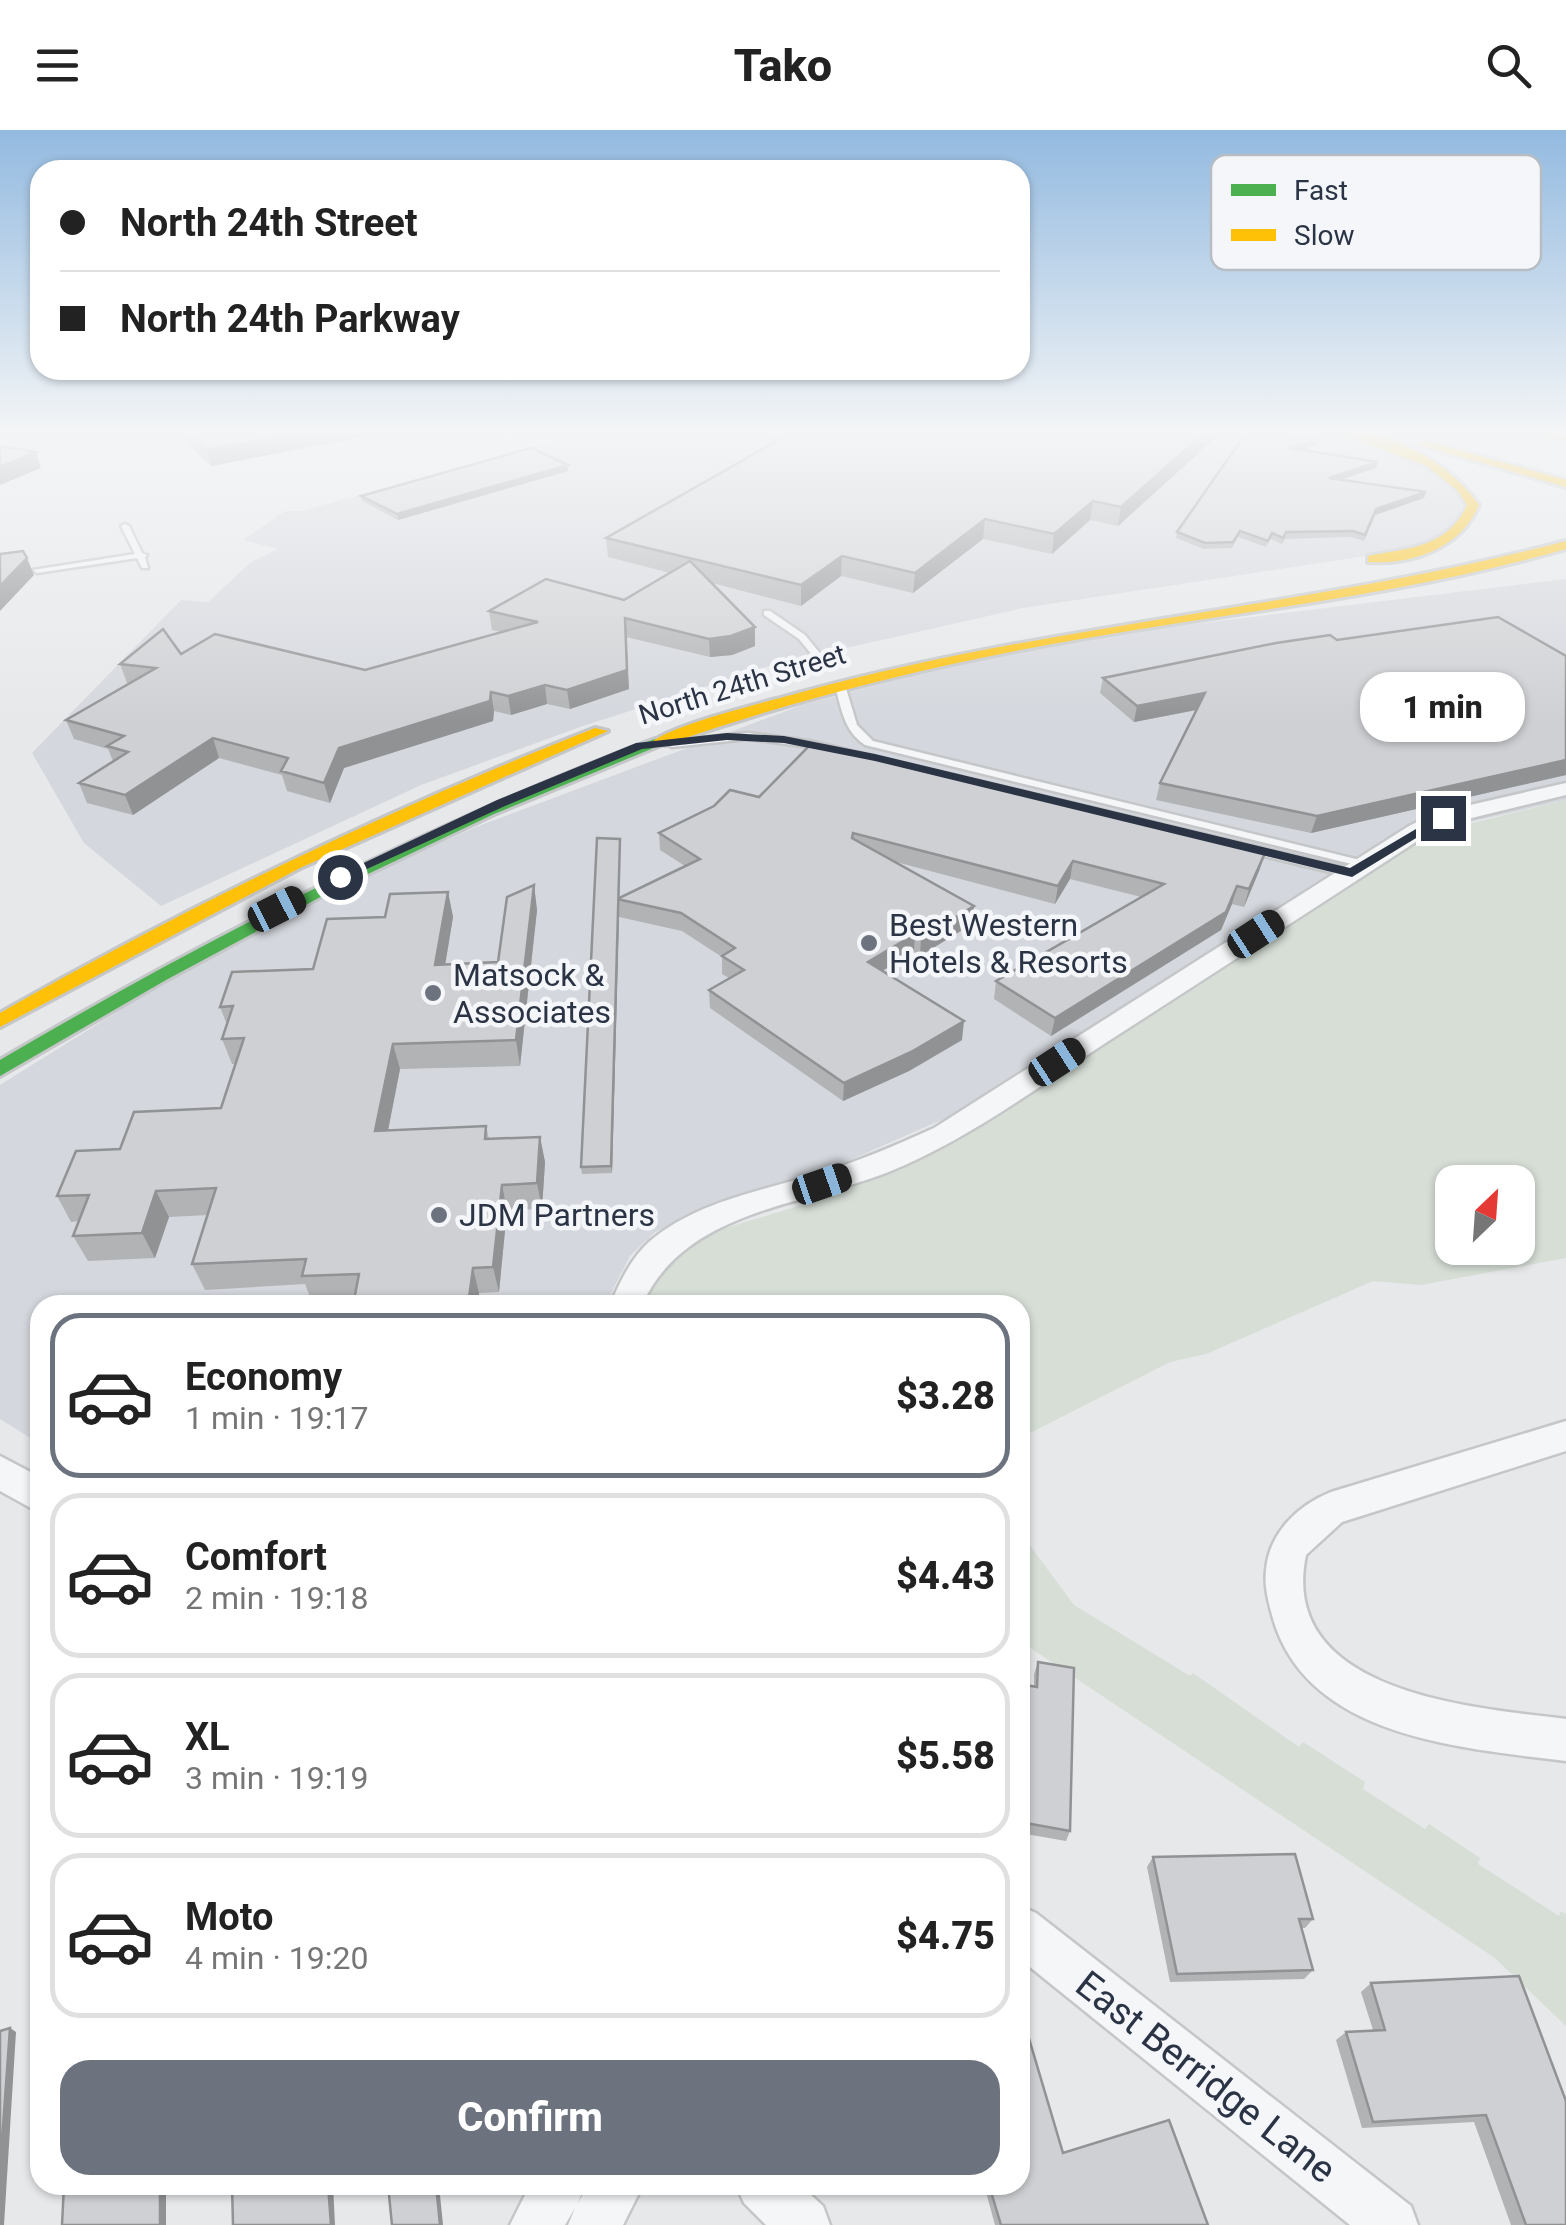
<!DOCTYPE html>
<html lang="en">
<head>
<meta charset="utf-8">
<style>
	body { margin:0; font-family:Roboto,sans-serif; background:#f6f6f6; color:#222; height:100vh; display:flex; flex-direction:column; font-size:38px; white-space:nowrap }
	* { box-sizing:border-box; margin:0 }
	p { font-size:32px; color:#767676 }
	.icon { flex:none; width:55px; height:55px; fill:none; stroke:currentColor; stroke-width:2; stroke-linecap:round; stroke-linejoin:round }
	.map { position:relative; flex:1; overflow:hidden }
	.sheet { position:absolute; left:30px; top:1165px; width:1000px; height:900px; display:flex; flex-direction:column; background:#fff; border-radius:30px; box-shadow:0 2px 8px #0004 }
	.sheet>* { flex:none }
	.banner { position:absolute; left:30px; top:30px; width:1000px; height:220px; border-radius:30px; box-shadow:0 2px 8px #0004; display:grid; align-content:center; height:220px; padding:0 30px; background:#fff }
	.needle { width:65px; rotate:25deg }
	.fabs { position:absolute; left:1435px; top:1035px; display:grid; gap:20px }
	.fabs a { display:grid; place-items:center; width:100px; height:100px; border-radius:20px; background:#fff; box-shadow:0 2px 8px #0004; font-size:50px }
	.end { position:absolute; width:45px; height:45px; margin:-22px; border:12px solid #2b3445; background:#fff; box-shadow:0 0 0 5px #fff }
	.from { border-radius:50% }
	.bubble { position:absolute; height:70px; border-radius:30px; background:#fff; box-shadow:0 2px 8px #0004; font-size:32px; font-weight:800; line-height:70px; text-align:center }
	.car { position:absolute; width:30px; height:60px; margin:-30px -15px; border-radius:12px; box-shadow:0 0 8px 2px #0007; background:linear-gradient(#222 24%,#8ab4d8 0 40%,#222 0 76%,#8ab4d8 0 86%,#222 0) }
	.banner b { display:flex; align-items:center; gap:35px; height:95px; font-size:38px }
	.banner b+b { border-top:2px solid #e0e0e0 }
	.banner i { width:25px; height:25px; background:#222 }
	ul { padding:18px 0 0; list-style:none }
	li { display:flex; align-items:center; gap:30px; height:165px; margin:0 20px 15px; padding:0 10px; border:5px solid #e0e0e0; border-radius:30px }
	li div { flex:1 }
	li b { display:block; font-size:38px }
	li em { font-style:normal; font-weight:800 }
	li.active { border-color:#6c737f }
	li>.icon { width:90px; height:90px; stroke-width:1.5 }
	.cta { display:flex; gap:20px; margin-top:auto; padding:20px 30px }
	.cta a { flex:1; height:115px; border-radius:30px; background:#6c737f; color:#fff; font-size:40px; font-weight:800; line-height:115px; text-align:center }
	header { display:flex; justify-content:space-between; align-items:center; height:130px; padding:0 30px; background:#fff; font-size:45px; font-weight:800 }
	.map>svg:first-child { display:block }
	.built { fill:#d4d7dd }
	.green { fill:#d6ded6; fill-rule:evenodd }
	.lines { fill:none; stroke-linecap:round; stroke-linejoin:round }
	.lane-casing { stroke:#c4c6c8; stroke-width:5 }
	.street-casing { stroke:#c4c6c8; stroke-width:5 }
	.fast-casing { stroke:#c4c6c8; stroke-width:6 }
	.slow-casing { stroke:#c4c6c8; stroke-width:6 }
	.lane { fill:#f5f6f7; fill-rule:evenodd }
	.street { fill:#f5f6f7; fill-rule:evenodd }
	.fast { fill:#4caf50; fill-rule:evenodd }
	.slow { fill:#ffc107; fill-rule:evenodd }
	.wall { fill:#b1b3b5 }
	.shaded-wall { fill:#909294 }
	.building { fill:#ced0d3; stroke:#909294; stroke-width:2.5 }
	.route { fill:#2b3445 }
	.poi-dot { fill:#6c737f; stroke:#f4f6f9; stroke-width:4 }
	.labels { text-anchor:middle; stroke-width:9; stroke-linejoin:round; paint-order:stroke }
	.far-street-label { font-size:28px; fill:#2b3445; stroke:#f4f6f9 }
	.poi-label { font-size:32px; fill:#2b3445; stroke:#f4f6f9; text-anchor:start }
	.near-street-label { font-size:38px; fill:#2b3445; stroke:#f4f6f9 }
	.key { fill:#f4f6f9; stroke:#b8bcc3; stroke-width:2.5 }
	.key-label { font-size:28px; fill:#2b3445 }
</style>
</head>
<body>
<header><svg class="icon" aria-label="menu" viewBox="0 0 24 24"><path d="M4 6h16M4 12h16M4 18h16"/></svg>Tako<svg class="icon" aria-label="search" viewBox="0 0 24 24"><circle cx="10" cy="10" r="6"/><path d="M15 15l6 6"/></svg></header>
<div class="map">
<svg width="1566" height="2095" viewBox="0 0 1566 2095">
	<rect width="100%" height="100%" fill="#e6e8ea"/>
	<g class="built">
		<path d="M595 300H1331L1377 314 1438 341 1464 371 1451 401 1428 413 1399 421 1023 478 779 533 583 596 421 655 161 776 84 713 32 623 181 470 208 472 251 432 278 419 243 410 285 381H302Z"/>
		<path d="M1566 449V670L1461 694 1362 746 1048 955 939 991 841 1034 727 1068 655 1102 630 1126 612 1161 608 1175H40V1314L0 1289V955L160 855 376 742 476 697 802 575 949 536 1143 500Z"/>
	</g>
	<g class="green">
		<path d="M1566 670V1128L1421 1155 1373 1151 1206 1224 1170 1232 1020 1308V1175H640L657 1148 709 1103 832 1066 955 1013 1428 704ZM1452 1052H1518V1118H1452Z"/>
		<path d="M1020 1402 1074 1475 1190 1546 1193 1543 1299 1617 1303 1612 1365 1652 1363 1659 1425 1699 1429 1694 1480 1728 1478 1734 1559 1786 1561 1781 1566 1784V1896L1495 1828 1020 1511Z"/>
	</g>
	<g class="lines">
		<g class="lane-casing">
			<g id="lane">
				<path d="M125 394 129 396 142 423 147 425 145 427 148 438H142L137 428 37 443 33 440 135 424 121 396Z"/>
				<path d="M764 481H770L805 505 828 533V537H822L799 509 764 485Z"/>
				<path d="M840 552 845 555 857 595 873 611 1364 731 1370 734 1364 737 865 615C844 601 841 578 835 555Z"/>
				<path d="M748 603 809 611 1351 739 1357 743 1351 747 809 617 748 609 672 617 667 614 672 611Z"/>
			</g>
		</g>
		<g class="street-casing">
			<g id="street">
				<path d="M1566 653V665L1451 693 1425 706C1319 775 1213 844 1107 912 1035 959 966 1011 886 1043 800 1076 684 1081 642 1175H610C620 1152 631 1128 650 1111 698 1071 762 1061 820 1043 859 1031 897 1015 934 998L1409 696 1435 683Z"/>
				<path d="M1566 1291V1321L1342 1392 1306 1425C1277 1564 1475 1578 1566 1589V1631C1464 1618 1311 1609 1274 1492 1269 1474 1264 1458 1266 1440 1269 1403 1298 1375 1331 1362Z"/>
				<path d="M0 1326 40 1347V1383L0 1361Z"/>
				<path d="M1020 1776 1036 1783 1411 2076 1418 2095H1350L1020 1829Z"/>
				<path d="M530 2055H585L578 2073 588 2055H643L623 2095H568L575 2078 565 2095H510Z"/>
				<path d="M736 2055H800L823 2076 830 2095H766L744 2073Z"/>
			</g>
		</g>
		<g class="fast-casing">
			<path id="fast" d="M655 609 668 612 494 684 328 763 166 850 0 946V930C211 806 426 696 655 609Z"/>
		</g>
		<g class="slow-casing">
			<g id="slow">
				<path d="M1332 300C1387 297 1448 331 1479 375 1461 418 1412 435 1368 432V426C1408 418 1448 418 1467 375L1457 360 1427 336Z"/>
				<path d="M1518 300 1566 304V310L1523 303Z"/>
				<path d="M1423 310 1566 350V357L1419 315Z"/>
				<path d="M1566 411V419C1405 465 1240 481 1075 510 936 534 799 568 665 615L652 612C675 594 763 573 795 564 1048 493 1312 478 1566 411Z"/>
				<path d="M595 598 608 601 300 738 0 897V883C192 774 389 679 595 598Z"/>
			</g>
		</g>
		<use href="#lane" class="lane"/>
		<use href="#street" class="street"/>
		<use href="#fast" class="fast"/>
		<use href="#slow" class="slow"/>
	</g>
	<g class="wall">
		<path d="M173 300H397L211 336Z"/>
		<path d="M722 300H755V306Z"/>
		<path d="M762 300H1246L1214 309 1118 396 1090 390 1052 424 983 409 913 463 841 446 801 476 712 453 755 516 732 525 710 527 626 507 629 559 570 579 547 574 511 585 494 581 493 591 344 638 330 673 287 661 282 645 219 628 133 685 87 673 79 653 113 631 108 619 74 609 66 590 130 553H127L120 534 181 524 365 540 502 502 492 500 489 481 624 470 670 443 608 427 606 408 777 311 762 308Z"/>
		<path d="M1248 300 1317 315 1302 320 1376 338 1340 350 1426 362 1424 368 1375 385 1364 411 1351 407 1285 409 1282 414 1270 409 1266 417 1238 407 1232 418 1204 419 1176 408 1177 402Z"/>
		<path d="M568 341 398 390 362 371 361 366Z"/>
		<path d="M1337 510 1566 526V645L1311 703 1156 670 1160 653 1197 580 1134 592 1100 563 1103 548Z"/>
		<path d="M759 667 1265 723 1259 741 1244 777 1232 774 1221 800 1051 906 994 869 996 851 1141 767 1070 749 1055 774 896 732 972 794 920 826 914 822 882 841 962 910 909 941 843 971 710 878 709 860 729 848 722 844V827L682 801 619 787V783L612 1043 582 1044 581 1037 620 709 619 768 685 736 660 720 659 703Z"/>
		<path d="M534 755 537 780 520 936 400 939 388 1000 486 996 489 1009 540 1007 545 1032 542 1079 507 1080 499 1162 312 1172 305 1154 205 1160 192 1134 208 1085 169 1087 155 1128 88 1131 73 1106 79 1091 71 1092 57 1066 120 1019 221 978 236 934H232L222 909 227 895 220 877 313 839 385 787 448 762 453 787 445 834 498 832Z"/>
		<path d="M1038 1532 1070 1701 1066 1711 1020 1703V1554L1034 1556V1544Z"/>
		<path d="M1153 1727 1313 1789 1305 1798H1302L1313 1840 1304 1849 1170 1852 1147 1737Z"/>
		<path d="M1519 1846 1566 2095H1511L1474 1992 1362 1998 1336 1910 1346 1902 1373 1900 1361 1862 1371 1853Z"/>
		<path d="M1063 2023 1208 2095H995L984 2055H1020Z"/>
	</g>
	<g class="shaded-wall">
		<path d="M314 300H397L211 336 207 320Z"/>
		<path d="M1208 300H1246L1214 309 1118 396 1121 377Z"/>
		<path d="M1318 310 1317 315 1289 324 1290 318Z"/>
		<path d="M36 322 41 338 0 355V337Z"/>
		<path d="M1378 332 1376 338 1327 354 1329 348Z"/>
		<path d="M568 335V341L398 390 397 384Z"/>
		<path d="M1426 362 1424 368 1375 385 1364 411 1376 379Z"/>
		<path d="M1093 371 1090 390 1052 424 1054 404Z"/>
		<path d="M985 389 983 409 913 463 915 443Z"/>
		<path d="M842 426 841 446 801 476V455Z"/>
		<path d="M27 428 34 445 0 481V456Z"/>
		<path d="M625 488 629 559 570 579 567 560Z"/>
		<path d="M755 497V516L732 525 710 527 709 509Z"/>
		<path d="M545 555 547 574 511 585 508 566Z"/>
		<path d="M491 562 494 581 493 591 344 638 330 673 324 653 339 618Z"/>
		<path d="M1205 563 1201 579 1134 592 1137 576Z"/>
		<path d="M213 608 219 628 133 685 125 665Z"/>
		<path d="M1566 630V645L1311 703 1317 686Z"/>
		<path d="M1265 723 1259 741 1244 777 1249 759Z"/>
		<path d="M1073 731 1070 749 1055 774 1058 756Z"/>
		<path d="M534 755 537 780 520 936 516 910Z"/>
		<path d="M1237 756 1232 774 1221 800 1051 906 1055 888Z"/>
		<path d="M448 762 453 787 441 860 435 835Z"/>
		<path d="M618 776 619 783 612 1043 611 1036Z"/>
		<path d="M974 776 972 794 920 826 921 808Z"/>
		<path d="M915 804 914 822 867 850 868 832Z"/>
		<path d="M964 891 962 910 909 941 843 971 844 953Z"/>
		<path d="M393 914 400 939 383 1026 375 1001Z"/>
		<path d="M540 1007 545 1032 542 1079 537 1053Z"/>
		<path d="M502 1055 507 1080 499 1162 493 1137Z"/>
		<path d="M156 1061 169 1087 155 1128 142 1103Z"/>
		<path d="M473 1138 479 1163 478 1175H468Z"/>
		<path d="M10 1898 16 1902 4 2095H0V2039Z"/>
		<rect x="160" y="2055" width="6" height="40"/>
		<path d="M328 2055H333L335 2095H331Z"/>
		<path d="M436 2055H439L443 2095H440Z"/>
	</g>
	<g class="building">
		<path d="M185 300H314L207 320Z"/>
		<path d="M796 300H1208L1121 377 1093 371 1054 404 985 389 915 443 842 426 801 455 606 408Z"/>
		<path d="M1248 300 1318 310 1290 318 1378 332 1329 348 1426 362 1376 379 1365 405 1353 401 1286 402 1283 408 1272 403 1268 411 1240 401 1233 412 1205 413 1177 402Z"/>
		<path d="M0 316 36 322 0 337Z"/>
		<path d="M531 318 568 335 397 384 361 366Z"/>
		<path d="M23 421 27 428 0 456V424Z"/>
		<path d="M690 431 755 497 731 506 709 509 625 488 627 540 567 560 545 555 508 566 491 562 490 571 339 618 324 653 281 641 288 628 213 608 125 665 79 653 128 622 107 616 124 606 66 590 156 538 120 534 163 499 181 524 215 504 365 540 538 492 489 481 546 449 624 470Z"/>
		<path d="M1498 487 1566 526V630L1317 686 1160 653 1205 563 1137 576 1103 548 1276 513 1330 505 1337 510Z"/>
		<path d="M811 614 1265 723 1249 759 1237 756 1226 782 1055 888 996 851 1164 754 1073 731 1058 756 853 703 852 708 974 776 921 808 915 804 868 832 964 891 911 922 844 953 709 860 744 840 722 826 735 818 681 783 617 769 700 729 659 703 714 676 730 660 759 667Z"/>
		<path d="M597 708 620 709 611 1036 581 1037Z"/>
		<path d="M534 755 516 910 393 914 375 1001 486 996 485 1009 540 1007 537 1053 502 1055 493 1137 473 1138 468 1175H353L359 1144 302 1146 306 1129 192 1134 216 1058 156 1061 142 1103 73 1106 89 1065 57 1066 76 1021 120 1019 134 982 221 978 244 908 222 909 233 876 220 877 232 842 313 839 327 789 385 787 390 764 448 762 435 835 498 832 507 767Z"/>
		<path d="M1038 1532 1074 1538 1070 1701 1020 1692V1554L1037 1557Z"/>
		<path d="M1295 1724 1313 1789H1299L1313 1840 1177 1844 1153 1727Z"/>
		<path d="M1519 1846 1566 1971V2095H1526L1486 1985 1373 1992 1346 1902 1385 1900 1371 1853Z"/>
		<path d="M1022 1885 1063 2023 1169 1990 1208 2095H1001L989 2055H1020V1886Z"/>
		<path d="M10 1898 0 2039V1901Z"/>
		<path d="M64 2055H160V2095H62Z"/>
		<path d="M232 2055H328L331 2095H233Z"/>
		<path d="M388 2055H436L440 2095H392Z"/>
	</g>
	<linearGradient id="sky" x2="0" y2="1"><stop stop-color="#93bae0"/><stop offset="0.51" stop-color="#f4f5f6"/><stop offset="1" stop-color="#f4f5f6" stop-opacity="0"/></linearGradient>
	<rect width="1566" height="593" fill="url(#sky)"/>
	<path class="route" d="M727 603 784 606 875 624 1350 738 1438 686 1449 688 1352 747 875 631 784 613 727 610 642 619 505 676 345 749 334 747 497 670 636 613Z"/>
	<g class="poi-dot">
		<circle cx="869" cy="813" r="10"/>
		<circle cx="433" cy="863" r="10"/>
		<circle cx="439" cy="1085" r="10"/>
	</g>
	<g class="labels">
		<g class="far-street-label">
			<text transform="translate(742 554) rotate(-17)" y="10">North 24th Street</text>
		</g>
		<g class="poi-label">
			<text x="889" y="806">Best Western<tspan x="889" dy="37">Hotels &amp; Resorts</tspan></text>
			<text x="453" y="856">Matsock &amp;<tspan x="453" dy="37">Associates</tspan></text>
			<text x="459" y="1096">JDM Partners</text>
		</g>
		<g class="near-street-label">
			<text transform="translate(1206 1947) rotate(38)" y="13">East Berridge Lane</text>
		</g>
	</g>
	<rect x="1211" y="25" width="330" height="115" rx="15" class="key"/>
	<rect x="1231" y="54" width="45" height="12" fill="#4caf50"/>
	<rect x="1231" y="99" width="45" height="12" fill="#ffc107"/>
	<g class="key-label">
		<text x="1294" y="70">Fast</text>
		<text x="1294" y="115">Slow</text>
	</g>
</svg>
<div class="fabs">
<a><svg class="needle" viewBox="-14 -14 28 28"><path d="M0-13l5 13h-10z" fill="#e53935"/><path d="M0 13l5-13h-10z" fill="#767676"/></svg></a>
</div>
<i class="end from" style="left:340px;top:747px"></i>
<i class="end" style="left:1443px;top:688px"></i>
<div class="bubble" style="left:1360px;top:542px;width:165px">1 min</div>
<i class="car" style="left:277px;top:779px;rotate:63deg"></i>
<i class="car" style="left:1256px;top:804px;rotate:57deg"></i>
<i class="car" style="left:1057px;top:932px;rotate:57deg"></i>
<i class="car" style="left:822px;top:1054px;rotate:71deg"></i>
<div class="banner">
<b><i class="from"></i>North 24th Street</b>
<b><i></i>North 24th Parkway</b>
</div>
<section class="sheet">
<ul>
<li class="active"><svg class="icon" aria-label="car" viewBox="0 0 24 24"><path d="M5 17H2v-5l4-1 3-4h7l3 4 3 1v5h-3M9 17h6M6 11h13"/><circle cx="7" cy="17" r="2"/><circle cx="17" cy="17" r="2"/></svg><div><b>Economy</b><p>1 min · 19:17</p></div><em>$3.28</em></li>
<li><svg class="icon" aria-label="car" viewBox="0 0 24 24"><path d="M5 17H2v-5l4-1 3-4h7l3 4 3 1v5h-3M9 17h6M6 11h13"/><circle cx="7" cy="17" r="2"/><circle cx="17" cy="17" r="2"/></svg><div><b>Comfort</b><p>2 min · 19:18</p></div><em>$4.43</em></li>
<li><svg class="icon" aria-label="car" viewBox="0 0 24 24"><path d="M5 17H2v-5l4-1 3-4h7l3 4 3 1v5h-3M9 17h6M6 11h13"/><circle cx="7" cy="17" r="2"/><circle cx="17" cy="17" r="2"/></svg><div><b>XL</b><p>3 min · 19:19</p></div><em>$5.58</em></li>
<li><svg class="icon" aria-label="car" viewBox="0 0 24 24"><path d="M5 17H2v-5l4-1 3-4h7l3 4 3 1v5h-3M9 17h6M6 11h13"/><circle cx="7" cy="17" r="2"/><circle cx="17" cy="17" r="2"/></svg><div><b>Moto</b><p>4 min · 19:20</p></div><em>$4.75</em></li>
</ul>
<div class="cta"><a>Confirm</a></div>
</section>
</div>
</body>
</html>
